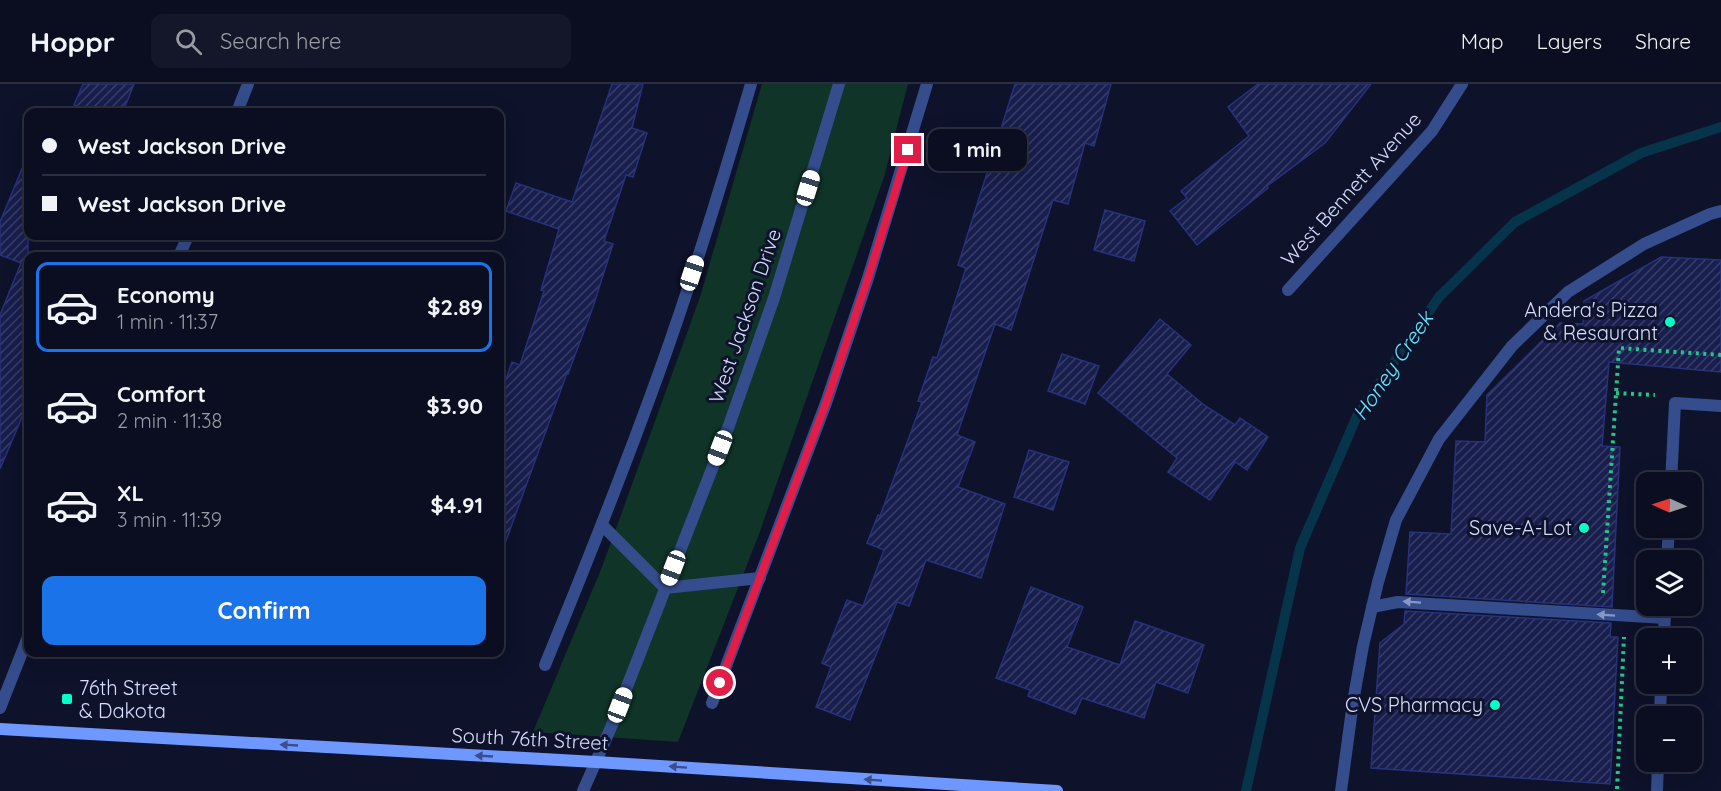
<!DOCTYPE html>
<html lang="en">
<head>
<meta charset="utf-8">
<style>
	body { margin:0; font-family:Quicksand,sans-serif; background:#131729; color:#f1f3f6; height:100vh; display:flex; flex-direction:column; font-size:22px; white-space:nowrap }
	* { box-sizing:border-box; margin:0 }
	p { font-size:20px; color:#999ca5 }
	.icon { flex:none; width:33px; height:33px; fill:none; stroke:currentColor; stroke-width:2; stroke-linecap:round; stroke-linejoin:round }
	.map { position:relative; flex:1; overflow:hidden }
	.drawer { position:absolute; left:24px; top:168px; width:480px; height:405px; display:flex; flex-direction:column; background:#0a0e20; border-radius:12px; box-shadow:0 6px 24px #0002,0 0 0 2px #2a2e3e }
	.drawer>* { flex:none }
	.top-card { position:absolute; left:24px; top:24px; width:480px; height:132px; border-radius:12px; box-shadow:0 6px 24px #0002,0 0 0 2px #2a2e3e; display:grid; align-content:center; height:132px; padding:0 18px; background:#0a0e20 }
	.needle { width:39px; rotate:273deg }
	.fabs { position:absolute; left:1636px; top:388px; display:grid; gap:12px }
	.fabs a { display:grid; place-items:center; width:66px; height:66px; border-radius:12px; background:#0a0e20; box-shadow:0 6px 24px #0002,0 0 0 2px #2a2e3e; font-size:30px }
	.end { position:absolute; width:27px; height:27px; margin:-14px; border:8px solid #e11d48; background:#fff; box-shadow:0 0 0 3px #fff }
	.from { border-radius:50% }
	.bubble { position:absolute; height:42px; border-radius:12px; background:#0a0e20; box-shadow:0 6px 24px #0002,0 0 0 2px #2a2e3e; font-size:20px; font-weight:800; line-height:42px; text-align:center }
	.car { position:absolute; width:18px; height:36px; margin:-18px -9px; border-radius:8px; box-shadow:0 0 4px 2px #0007; background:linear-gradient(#fff 24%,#345 0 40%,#fff 0 76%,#345 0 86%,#fff 0) }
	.top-card b { display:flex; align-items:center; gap:21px; height:57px; font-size:22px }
	.top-card b+b { border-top:2px solid #2a2e3e }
	.top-card i { width:15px; height:15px; background:#f1f3f6 }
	ul { padding:10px 0 0; list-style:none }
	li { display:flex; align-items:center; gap:18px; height:90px; margin:0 12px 9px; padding:0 6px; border:3px solid transparent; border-radius:12px }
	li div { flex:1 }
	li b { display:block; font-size:22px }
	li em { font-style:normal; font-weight:800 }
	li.on { border-color:#1a73e8 }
	li>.icon { width:54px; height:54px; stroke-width:1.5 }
	.button { display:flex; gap:12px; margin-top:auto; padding:12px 18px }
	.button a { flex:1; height:69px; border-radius:12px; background:#1a73e8; color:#fff; font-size:24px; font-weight:800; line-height:69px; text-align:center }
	header { display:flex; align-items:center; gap:36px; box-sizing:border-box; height:84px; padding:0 30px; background:#0a0e20; border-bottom:2px solid #2a2e3e }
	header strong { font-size:28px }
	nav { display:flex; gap:33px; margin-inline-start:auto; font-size:21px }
	.search { width:420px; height:54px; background:#131729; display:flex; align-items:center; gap:15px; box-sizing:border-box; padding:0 21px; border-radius:12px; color:#999ca5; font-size:22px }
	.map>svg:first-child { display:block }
	.green { fill:#103428 }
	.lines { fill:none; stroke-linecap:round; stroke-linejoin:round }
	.stream { stroke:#05344b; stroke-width:10 }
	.building { fill:url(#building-hatch); stroke:#28317b; stroke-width:1.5 }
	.path { stroke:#24c589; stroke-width:4; stroke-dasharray:3 4.5; stroke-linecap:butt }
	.lane { stroke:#354d8d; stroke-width:12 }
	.street { stroke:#354d8d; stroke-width:12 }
	.secondary { stroke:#6e97ff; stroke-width:12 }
	.oneway { fill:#8696c6 }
	.oneway2 { fill:#394e8a }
	.route { stroke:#e11d48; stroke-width:8 }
	.poi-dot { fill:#03ffca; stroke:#0e122a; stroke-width:2 }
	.labels { text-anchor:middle; stroke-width:6; stroke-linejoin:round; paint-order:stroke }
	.street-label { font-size:20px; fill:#d7dfff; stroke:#0e122a }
	.poi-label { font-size:20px; fill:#d7dfff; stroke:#0e122a; text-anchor:end }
	.water-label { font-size:21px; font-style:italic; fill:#65e8ff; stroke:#0e122a }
</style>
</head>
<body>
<header>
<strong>Hoppr</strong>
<div class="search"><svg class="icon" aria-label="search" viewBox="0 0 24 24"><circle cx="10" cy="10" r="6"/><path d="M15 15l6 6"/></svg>Search here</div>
<nav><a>Map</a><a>Layers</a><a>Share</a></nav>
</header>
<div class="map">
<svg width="1721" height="707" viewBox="0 0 1721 707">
	<defs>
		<pattern id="building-hatch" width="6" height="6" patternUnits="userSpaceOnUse" patternTransform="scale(1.5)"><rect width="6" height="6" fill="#181e4d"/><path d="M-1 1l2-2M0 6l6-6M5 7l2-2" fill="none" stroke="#393e68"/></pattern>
	</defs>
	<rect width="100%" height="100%" fill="#0e122a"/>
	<path class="green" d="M762 0H908L884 93 759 450 678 658 533 648 602 483 700 213Z"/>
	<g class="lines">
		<path class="stream" d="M1246 707 1300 464 1357 332 1439 213 1515 138 1641 69 1721 43"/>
	</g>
	<g class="building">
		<path d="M83 0H134L123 28H78L80 23 74 21Z"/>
		<path d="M612 0H643L632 44 647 49 633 93 626 91 604 157 613 160 593 223 568 290 567 289 503 465H500V312L512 278 520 281 544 207 541 206 559 145 506 127 516 99 572 118Z"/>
		<path d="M1015 0H1111L1094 62 1085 59 1068 120 1053 116 1011 246 995 240 957 351 975 358 958 403 1005 420 981 494 926 476 909 522 897 518 850 636 816 623 831 583 822 579 847 516 863 522 884 466 867 459 878 431 880 432 922 318 918 317 933 273 937 274 966 184 958 181Z"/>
		<path d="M1258 0H1371L1325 59 1267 102 1268 104 1197 161 1170 127 1187 114 1181 107 1249 52 1228 23Z"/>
		<path d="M28 70V319L0 385V231L21 179 0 171V138Z"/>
		<path d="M1105 126 1145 137 1134 177 1094 166Z"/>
		<path d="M1661 173 1721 176V288L1609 278 1602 362 1620 363 1612 523 1406 510 1410 448 1451 450 1456 357 1485 358 1487 311 1560 239 1583 240 1584 217Z"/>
		<path d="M1160 235 1191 261 1167 290 1204 321 1235 341 1240 334 1268 353 1247 386 1235 378 1210 416 1168 388 1177 374 1098 309Z"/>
		<path d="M1062 270 1099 282 1085 320 1048 307Z"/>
		<path d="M1029 366 1069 378 1053 426 1014 413Z"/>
		<path d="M1031 503 1083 523 1067 563 1120 581 1135 537 1204 561 1188 609 1156 598 1144 634 1082 614 1075 630 1028 612 1030 606 996 594Z"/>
		<path d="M1405 527 1611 539 1610 553H1618L1610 700 1371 684 1380 559 1404 540Z"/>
	</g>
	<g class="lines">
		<g class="path">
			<path d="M1616 309 1655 311"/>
			<path d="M1603 509 1619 264 1721 271"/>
			<path d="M1617 705 1624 553"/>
		</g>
		<g class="lane">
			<path d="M1671 399 1675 319 1721 322"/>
			<path d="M1667 477 1669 444"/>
			<path d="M1372 523 1398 518 1665 534"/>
			<path d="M1664 555 1665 522"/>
			<path d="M1660 633 1661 600"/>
			<path d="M1341 707 1353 618 1363 562 1378 498 1396 436 1439 355 1512 262 1568 208 1644 160 1710 130 1721 127"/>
			<path d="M1657 707 1658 678"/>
		</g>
		<g class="street">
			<path d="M237 28 248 0"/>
			<path d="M179 172 188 152"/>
			<path d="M1288 206 1432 47 1462 0"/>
			<path d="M603 442 665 504 760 494"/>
			<path d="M545 581C584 486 622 391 657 294 692 198 722 99 751 0"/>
			<path d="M712 619 826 319 868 194 927 0"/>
			<path d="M0 624 28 553"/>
			<path d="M583 707 612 641 728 344 774 214 839 0"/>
		</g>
		<path class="secondary" d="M0 645 596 678 1057 707"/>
	</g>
	<defs><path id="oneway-solid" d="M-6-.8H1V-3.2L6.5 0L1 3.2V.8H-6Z" transform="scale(1.5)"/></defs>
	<g class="oneway">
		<use href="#oneway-solid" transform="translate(1412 518) rotate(-176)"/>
		<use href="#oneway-solid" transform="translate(1606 531) rotate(-176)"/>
	</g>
	<g class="oneway2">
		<use href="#oneway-solid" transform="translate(289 661) rotate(-177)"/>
		<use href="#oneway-solid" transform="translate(484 672) rotate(-177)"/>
		<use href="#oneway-solid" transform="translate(678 683) rotate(-176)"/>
		<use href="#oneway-solid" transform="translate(873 696) rotate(-176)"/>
	</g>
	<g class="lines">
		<path class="route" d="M720 599 826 319 868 194 908 66"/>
	</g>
	<g class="poi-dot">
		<circle cx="1670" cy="238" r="6"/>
		<circle cx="1584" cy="444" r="6"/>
		<rect x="61" y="609" width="12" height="12" rx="3"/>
		<circle cx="1495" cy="621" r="6"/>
	</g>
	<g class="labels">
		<g class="street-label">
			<text transform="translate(1351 105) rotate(-48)" y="7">West Bennett Avenue</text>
			<text transform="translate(745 232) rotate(-71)" y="7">West Jackson Drive</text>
			<text transform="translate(530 655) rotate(3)" y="7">South 76th Street</text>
		</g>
		<g class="poi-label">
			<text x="1658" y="233">Andera's Pizza<tspan x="1658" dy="23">&amp; Resaurant</tspan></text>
			<text x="1572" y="451">Save-A-Lot</text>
			<text x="79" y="611" text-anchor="start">76th Street<tspan x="79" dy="23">&amp; Dakota</tspan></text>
			<text x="1483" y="628">CVS Pharmacy</text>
		</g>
		<g class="water-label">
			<text transform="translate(1393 282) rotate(-56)" y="7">Honey Creek</text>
		</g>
	</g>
</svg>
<div class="fabs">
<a><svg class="needle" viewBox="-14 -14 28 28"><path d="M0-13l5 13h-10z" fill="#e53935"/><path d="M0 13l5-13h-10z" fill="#999ca5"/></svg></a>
<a><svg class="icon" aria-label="layers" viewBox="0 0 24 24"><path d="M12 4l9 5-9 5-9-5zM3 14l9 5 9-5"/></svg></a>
<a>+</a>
<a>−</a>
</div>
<i class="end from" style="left:720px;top:599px"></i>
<i class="end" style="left:908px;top:66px"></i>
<div class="bubble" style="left:928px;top:45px;width:99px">1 min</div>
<i class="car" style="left:808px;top:104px;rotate:17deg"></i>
<i class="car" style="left:692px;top:189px;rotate:18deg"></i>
<i class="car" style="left:720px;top:364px;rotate:201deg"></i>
<i class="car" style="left:673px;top:484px;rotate:201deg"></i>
<i class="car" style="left:620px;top:621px;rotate:21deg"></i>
<div class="top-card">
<b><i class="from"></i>West Jackson Drive</b>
<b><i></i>West Jackson Drive</b>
</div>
<section class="drawer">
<ul>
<li class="on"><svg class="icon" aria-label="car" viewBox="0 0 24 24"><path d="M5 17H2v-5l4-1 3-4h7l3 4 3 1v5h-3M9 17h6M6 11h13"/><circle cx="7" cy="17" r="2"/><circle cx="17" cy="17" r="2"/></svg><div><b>Economy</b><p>1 min · 11:37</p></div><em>$2.89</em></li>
<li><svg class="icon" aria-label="car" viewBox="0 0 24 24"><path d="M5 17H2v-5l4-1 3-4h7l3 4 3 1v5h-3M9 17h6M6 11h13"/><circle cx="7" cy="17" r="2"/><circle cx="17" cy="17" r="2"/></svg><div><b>Comfort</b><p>2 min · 11:38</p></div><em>$3.90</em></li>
<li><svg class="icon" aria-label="car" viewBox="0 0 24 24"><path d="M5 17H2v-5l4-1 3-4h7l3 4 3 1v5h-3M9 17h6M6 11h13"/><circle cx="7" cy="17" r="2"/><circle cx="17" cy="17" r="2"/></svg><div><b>XL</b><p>3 min · 11:39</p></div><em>$4.91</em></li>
</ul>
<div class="button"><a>Confirm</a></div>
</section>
</div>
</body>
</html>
